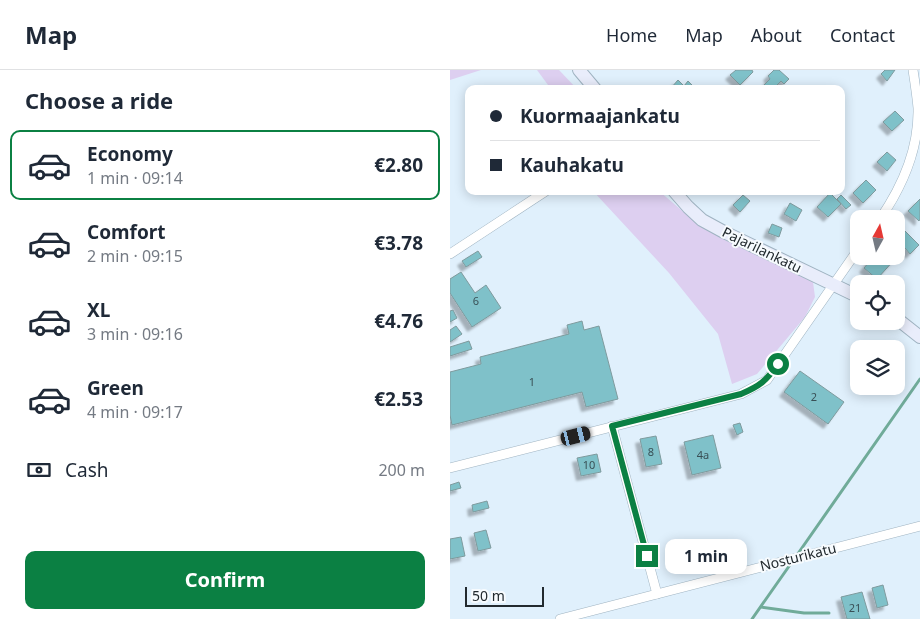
<!DOCTYPE html>
<html lang="en">
<head>
<meta charset="utf-8">
<style>
	body { margin:0; font-family:"Noto Sans",sans-serif; background:#f6f6f7; color:#1f2937; height:100vh; display:flex; flex-direction:column; font-size:19px; white-space:nowrap }
	* { box-sizing:border-box; margin:0 }
	p { font-size:16px; color:#747a83 }
	.icon { flex:none; width:28px; height:28px; fill:none; stroke:currentColor; stroke-width:2; stroke-linecap:round; stroke-linejoin:round }
	.map { position:relative; flex:1; overflow:hidden }
	.drawer { display:flex; flex-direction:column; background:#fff; width:450px }
	.drawer>* { flex:none }
	.top-card { position:absolute; left:15px; top:15px; width:380px; height:110px; border-radius:10px; box-shadow:0 2px 12px #0003; display:grid; align-content:center; height:110px; padding:0 25px; background:#fff }
	.needle { width:32px; rotate:8deg }
	.fabs { position:absolute; left:400px; top:140px; display:grid; gap:10px }
	.fabs a { display:grid; place-items:center; width:55px; height:55px; border-radius:10px; background:#fff; box-shadow:0 2px 12px #0003; font-size:25px }
	.scale { position:absolute; left:15px; bottom:12px; width:79px; box-sizing:border-box; padding-left:5px; border:2px solid #222a2f; border-top:0; font-size:14px; line-height:18px; white-space:nowrap; color:#222a2f; -webkit-text-stroke:4px #f7fbfe; paint-order:stroke }
	.end { position:absolute; width:22px; height:22px; margin:-11px; border:6px solid #0b8043; background:#fff; box-shadow:0 0 0 2px #fff }
	.from { border-radius:50% }
	.bubble { position:absolute; height:35px; border-radius:10px; background:#fff; box-shadow:0 2px 12px #0003; font-size:16px; font-weight:700; line-height:35px; text-align:center }
	.car { position:absolute; width:15px; height:30px; margin:-15px -8px; border-radius:6px; box-shadow:0 0 4px 1px #0007; background:linear-gradient(#222 24%,#8ab4d8 0 40%,#222 0 76%,#8ab4d8 0 86%,#222 0) }
	.top-card b { display:flex; align-items:center; gap:18px; height:48px; font-size:19px }
	.top-card b+b { border-top:1px solid #e0e1e3 }
	.top-card i { width:12px; height:12px; background:#1f2937 }
	ul { padding:0; list-style:none }
	li { display:flex; align-items:center; gap:15px; height:70px; margin:0 10px 8px; padding:0 15px; border:2px solid transparent; border-radius:10px }
	li div { flex:1 }
	li b { display:block; font-size:19px }
	li em { font-style:normal; font-weight:700 }
	li.current { border-color:#0b8043 }
	li>.icon { width:45px; height:45px; stroke-width:1.5 }
	h2 { padding:0 25px; font-size:22px; line-height:60px }
	.pay { display:flex; align-items:center; gap:12px; height:55px; padding:0 25px; font-size:19px }
	.pay p { margin-inline-start:auto }
	.cta { display:flex; gap:10px; margin-top:auto; padding:10px 25px }
	.cta a { flex:1; height:58px; border-radius:10px; background:#0b8043; color:#fff; font-size:20px; font-weight:700; line-height:58px; text-align:center }
	header { display:flex; align-items:center; gap:30px; box-sizing:border-box; height:70px; padding:0 25px; background:#fff; border-bottom:1px solid #e0e1e3 }
	header strong { font-size:24px }
	nav { display:flex; gap:28px; margin-inline-start:auto; font-size:18px }
	main { display:flex; flex:1; min-height:0 }
	.map>svg:first-child { display:block }
	.green { fill:#ddcff0 }
	.lines { fill:none; stroke-linecap:round; stroke-linejoin:round }
	.stream { stroke:#70ab99; stroke-width:3 }
	.building { fill:#7fc1c9; stroke:#7f9a9d; filter:url(#shadow) }
	.street-casing { stroke:#9fb3c1; stroke-width:10 }
	.secondary-casing { stroke:#9fb3c1; stroke-width:14 }
	.street { stroke:#fff; stroke-width:9 }
	.secondary { stroke:#e9edfb; stroke-width:12 }
	.route { stroke:#0b8043; stroke-width:6 }
	.labels { text-anchor:middle; stroke-width:4; stroke-linejoin:round; paint-order:stroke }
	.number-label { font-size:11px; fill:#395056 }
	.street-label { font-size:14px; fill:#222a2f; stroke:#f7fbfe }
</style>
</head>
<body>
<header>
<strong>Map</strong>
<nav><a>Home</a><a>Map</a><a>About</a><a>Contact</a></nav>
</header>
<main>
<section class="drawer">
<h2>Choose a ride</h2>
<ul>
<li class="current"><svg class="icon" aria-label="car" viewBox="0 0 24 24"><path d="M5 17H2v-5l4-1 3-4h7l3 4 3 1v5h-3M9 17h6M6 11h13"/><circle cx="7" cy="17" r="2"/><circle cx="17" cy="17" r="2"/></svg><div><b>Economy</b><p>1 min · 09:14</p></div><em>€2.80</em></li>
<li><svg class="icon" aria-label="car" viewBox="0 0 24 24"><path d="M5 17H2v-5l4-1 3-4h7l3 4 3 1v5h-3M9 17h6M6 11h13"/><circle cx="7" cy="17" r="2"/><circle cx="17" cy="17" r="2"/></svg><div><b>Comfort</b><p>2 min · 09:15</p></div><em>€3.78</em></li>
<li><svg class="icon" aria-label="car" viewBox="0 0 24 24"><path d="M5 17H2v-5l4-1 3-4h7l3 4 3 1v5h-3M9 17h6M6 11h13"/><circle cx="7" cy="17" r="2"/><circle cx="17" cy="17" r="2"/></svg><div><b>XL</b><p>3 min · 09:16</p></div><em>€4.76</em></li>
<li><svg class="icon" aria-label="car" viewBox="0 0 24 24"><path d="M5 17H2v-5l4-1 3-4h7l3 4 3 1v5h-3M9 17h6M6 11h13"/><circle cx="7" cy="17" r="2"/><circle cx="17" cy="17" r="2"/></svg><div><b>Green</b><p>4 min · 09:17</p></div><em>€2.53</em></li>
</ul>
<div class="pay"><svg class="icon" aria-label="cash" viewBox="0 0 24 24"><path d="M3 7h18v10H3z"/><circle cx="12" cy="12" r="2"/></svg>Cash<p>200 m</p></div>
<div class="cta"><a>Confirm</a></div>
</section>
<div class="map">
<svg width="470" height="549" viewBox="0 0 470 549">
	<defs>
		<filter id="shadow"><feDropShadow dx="-4.5" dy="4.5" stdDeviation="1" flood-color="#0004"/></filter>
	</defs>
	<rect width="100%" height="100%" fill="#e0f0fc"/>
	<g class="green">
		<path d="M0 0H31L0 10Z"/>
		<path d="M87 0H109L127 19H101Z"/>
		<path d="M143 121H209L236 144 275 170 363 212 365 227 355 247 307 304 282 314 268 264 219 203Z"/>
	</g>
	<g class="lines">
		<g class="stream">
			<path d="M347 485 470 309"/>
			<path d="M311 537 354 543H379"/>
			<path d="M302 549 342 492"/>
		</g>
	</g>
	<g class="building">
		<path d="M286 0H302L303 2 290 15 280 5Z"/>
		<path d="M324 0H329L339 9 334 14 331 11 325 17 327 19H316L313 16 320 9 318 6Z"/>
		<path d="M435 0H445L437 11 431 4Z"/>
		<path d="M228 10 234 16 238 11 246 19H221V18Z"/>
		<path d="M445 41 454 50 442 61 433 52Z"/>
		<path d="M437 82 446 90 437 101 427 92Z"/>
		<path d="M416 110 426 120 413 133 403 123Z"/>
		<path d="M380 123 391 134 378 147 367 137Z"/>
		<path d="M293 125 300 131 290 142 283 135Z"/>
		<path d="M391 125 401 135 396 139 387 129Z"/>
		<path d="M470 129V149L469 151 458 141Z"/>
		<path d="M340 133 352 140 346 151 334 144Z"/>
		<path d="M322 154 332 158 329 167 318 163Z"/>
		<path d="M452 158 469 175 460 184 455 178 448 186 446 184V164Z"/>
		<path d="M28 181 32 187 16 197 12 191Z"/>
		<path d="M424 186H442L445 189 427 209 414 198Z"/>
		<path d="M11 202 25 223 36 215 51 238 22 257 0 223V209Z"/>
		<path d="M3 240 7 248 0 252V241Z"/>
		<path d="M132 251 134 260 149 256 168 329 136 337 132 322 2 355 0 345V302L31 294 30 287 119 264 117 255Z"/>
		<path d="M6 256 12 264 0 272V260Z"/>
		<path d="M19 271 22 279 0 286V277Z"/>
		<path d="M350 301 394 332 378 354 334 322Z"/>
		<path d="M290 353 293 362 287 365 283 355Z"/>
		<path d="M263 365 271 398 242 405 234 372Z"/>
		<path d="M206 366 212 394 196 397 190 369Z"/>
		<path d="M147 384 151 402 131 406 127 388Z"/>
		<path d="M9 412 11 418 0 421V415Z"/>
		<path d="M37 431 39 438 23 442 22 435Z"/>
		<path d="M36 460 41 478 28 481 24 463Z"/>
		<path d="M11 467 15 486 0 489V469Z"/>
		<path d="M433 515 438 535 427 538 422 518Z"/>
		<path d="M412 522 420 549H397L391 527Z"/>
	</g>
	<g class="lines">
		<g class="street-casing">
			<g id="street">
				<path d="M430 149C452 117 469 78 468 38 467 26 465 13 463 0"/>
				<path d="M0 184 96 121"/>
				<path d="M162 356 207 524"/>
				<path d="M0 398 291 324 317 310 409 178"/>
				<path d="M110 549 470 456"/>
			</g>
		</g>
		<g class="secondary-casing">
			<g id="secondary">
				<path d="M129 0 145 19"/>
				<path d="M224 121 238 137 252 150 274 162 409 227"/>
				<path d="M446 248 470 267"/>
			</g>
		</g>
		<use href="#street" class="street"/>
		<use href="#secondary" class="secondary"/>
	</g>
	<g class="lines">
		<path class="route" d="M197 486 162 356 291 324C310 316 316 311 328 294"/>
	</g>
	<g class="labels">
		<g class="number-label">
			<text x="26" y="235">6</text>
			<text x="82" y="316">1</text>
			<text x="364" y="331">2</text>
			<text x="201" y="386">8</text>
			<text x="253" y="389">4a</text>
			<text x="139" y="399">10</text>
			<text x="405" y="542">21</text>
		</g>
		<g class="street-label">
			<text transform="translate(312 180) rotate(26)" y="5">Pajarilankatu</text>
			<text transform="translate(348 487) rotate(-14)" y="5">Nosturikatu</text>
		</g>
	</g>
</svg>
<div class="fabs">
<a><svg class="needle" viewBox="-14 -14 28 28"><path d="M0-13l5 13h-10z" fill="#e53935"/><path d="M0 13l5-13h-10z" fill="#747a83"/></svg></a>
<a><svg class="icon" aria-label="locate" viewBox="0 0 24 24"><circle cx="12" cy="12" r="6"/><path d="M12 2v4M12 18v4M2 12h4M18 12h4"/></svg></a>
<a><svg class="icon" aria-label="layers" viewBox="0 0 24 24"><path d="M12 4l9 5-9 5-9-5zM3 14l9 5 9-5"/></svg></a>
</div>
<div class="scale">50 m</div>
<i class="end from" style="left:328px;top:294px"></i>
<i class="end" style="left:197px;top:486px"></i>
<div class="bubble" style="left:215px;top:469px;width:82px">1 min</div>
<i class="car" style="left:126px;top:366px;rotate:76deg"></i>
<div class="top-card">
<b><i class="from"></i>Kuormaajankatu</b>
<b><i></i>Kauhakatu</b>
</div>
</div>
</main>
</body>
</html>
